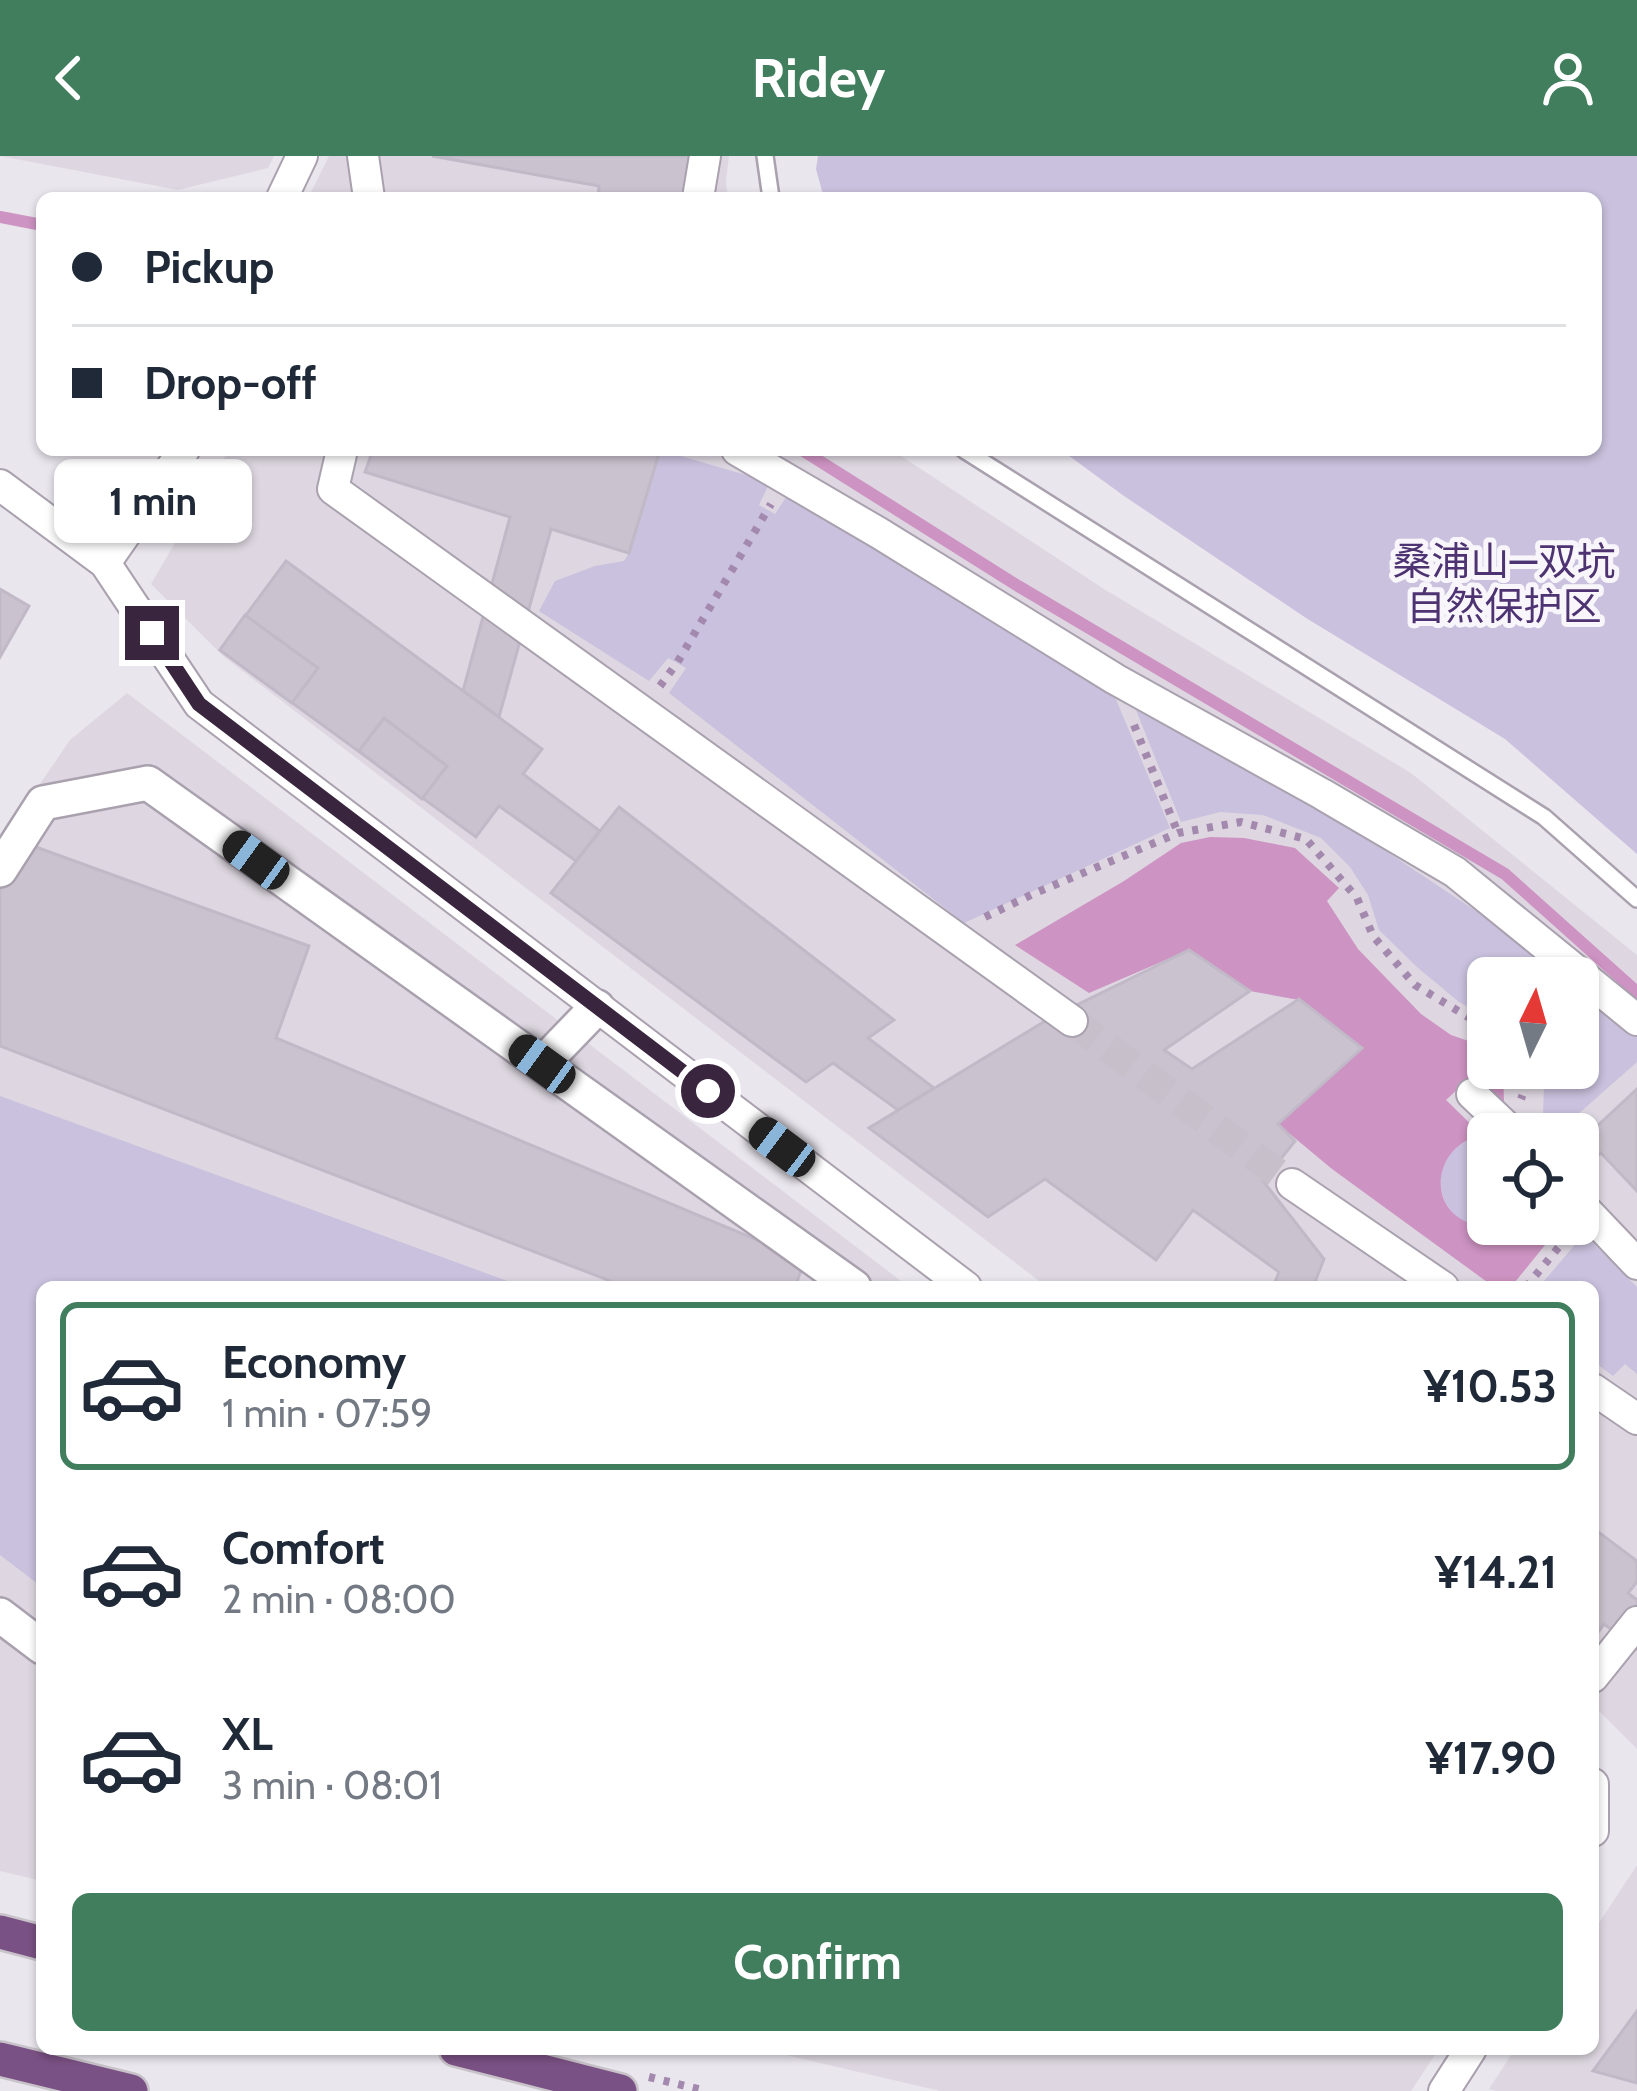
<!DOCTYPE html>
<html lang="en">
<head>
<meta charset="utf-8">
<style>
	body { margin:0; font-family:Cabin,"Noto Sans SC",sans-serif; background:#f6f6f7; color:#1f2937; height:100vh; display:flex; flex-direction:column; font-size:45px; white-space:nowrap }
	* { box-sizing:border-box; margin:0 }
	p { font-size:39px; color:#747a83 }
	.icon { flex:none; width:66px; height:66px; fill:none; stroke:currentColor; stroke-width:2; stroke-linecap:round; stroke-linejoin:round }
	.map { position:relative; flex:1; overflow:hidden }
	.drawer { position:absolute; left:36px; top:1125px; width:1563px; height:774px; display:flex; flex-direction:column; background:#fff; border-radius:18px; box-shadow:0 3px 9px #0004 }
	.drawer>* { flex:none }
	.guide { position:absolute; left:36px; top:36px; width:1566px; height:264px; border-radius:18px; box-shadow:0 3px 9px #0004; display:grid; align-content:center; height:264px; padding:0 36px; background:#fff }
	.needle { width:78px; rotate:5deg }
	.controls { position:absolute; left:1467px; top:801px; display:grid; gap:24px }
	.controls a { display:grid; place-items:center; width:132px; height:132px; border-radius:18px; background:#fff; box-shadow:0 3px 9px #0004; font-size:60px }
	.end { position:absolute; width:54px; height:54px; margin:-27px; border:15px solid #39263e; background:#fff; box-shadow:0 0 0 6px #fff }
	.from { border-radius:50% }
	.bubble { position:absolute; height:84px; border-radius:18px; background:#fff; box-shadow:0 3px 9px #0004; font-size:39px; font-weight:700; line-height:84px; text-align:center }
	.car { position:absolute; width:36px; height:72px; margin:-36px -18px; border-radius:15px; box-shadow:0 0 9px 3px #0007; background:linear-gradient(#222 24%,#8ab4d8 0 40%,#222 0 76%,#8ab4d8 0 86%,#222 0) }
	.guide b { display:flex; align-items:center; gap:42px; height:114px; font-size:45px }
	.guide b+b { border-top:3px solid #e0e1e3 }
	.guide i { width:30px; height:30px; background:#1f2937 }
	ul { padding:21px 0 0; list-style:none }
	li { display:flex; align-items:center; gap:36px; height:168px; margin:0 24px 18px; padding:0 12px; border:6px solid transparent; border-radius:18px }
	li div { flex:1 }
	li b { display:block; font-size:45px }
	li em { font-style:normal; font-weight:700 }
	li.active { border-color:#417e5e }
	li>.icon { width:108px; height:108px; stroke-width:1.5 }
	.action { display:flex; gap:24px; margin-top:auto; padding:24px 36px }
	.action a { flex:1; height:138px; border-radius:18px; background:#417e5e; color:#fff; font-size:48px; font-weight:700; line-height:138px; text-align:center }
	header { display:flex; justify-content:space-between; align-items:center; height:156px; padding:0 36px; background:#417e5e; color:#fff; font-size:54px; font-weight:700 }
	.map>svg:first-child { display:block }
	.built { fill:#ded7e1; fill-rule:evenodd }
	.green { fill:#c9c1dd }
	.water { fill:#cd93c2 }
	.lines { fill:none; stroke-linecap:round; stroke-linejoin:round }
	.stream { stroke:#cd93c2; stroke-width:12 }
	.building { fill:#cac2ce; stroke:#c1b9c7; stroke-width:3 }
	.minor-tunnel { stroke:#c7c0cb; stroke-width:30; stroke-dasharray:30 15; stroke-linecap:butt }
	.service-casing { stroke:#aaa1af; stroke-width:20 }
	.minor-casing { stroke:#aaa1af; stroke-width:34 }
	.tertiary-casing { stroke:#aaa1af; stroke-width:38 }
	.trunk-casing { stroke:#c8c2c9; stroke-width:38 }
	.path { stroke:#a489ae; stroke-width:8; stroke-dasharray:6 9; stroke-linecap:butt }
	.service { stroke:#fff; stroke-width:15 }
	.minor { stroke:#fff; stroke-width:30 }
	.tertiary { stroke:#fff; stroke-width:33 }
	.trunk { stroke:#7a5184; stroke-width:33 }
	.route { stroke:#39263e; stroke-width:15 }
	.labels { text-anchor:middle; stroke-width:10; stroke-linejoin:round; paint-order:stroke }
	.park-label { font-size:39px; fill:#4e3372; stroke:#f8f6fa }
</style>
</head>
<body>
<header><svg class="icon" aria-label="back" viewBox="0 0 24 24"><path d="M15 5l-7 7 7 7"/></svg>Ridey<svg class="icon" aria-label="person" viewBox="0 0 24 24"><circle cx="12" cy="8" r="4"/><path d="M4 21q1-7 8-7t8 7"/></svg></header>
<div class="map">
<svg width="1637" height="1935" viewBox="0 0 1637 1935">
	<rect width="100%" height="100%" fill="#eae6ee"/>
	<g class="built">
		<path d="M0 0H274L268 12 178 34Z"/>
		<path d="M329 0H729L726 25 728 42H308Z"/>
		<path d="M229 294H892L1104 433 1411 617 1637 799V1593L1593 1549V1131H1047L223 500 151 428ZM1488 822H1578V912H1488ZM1488 978H1578V1068H1488Z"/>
		<path d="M127 537 909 1131H42V1725L0 1715V686L70 584Z"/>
		<path d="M1637 1709V1935H1496L1489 1933 1515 1893H1593V1776Z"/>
		<path d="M760 1893H1439L1411 1935H940Z"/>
	</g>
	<g class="green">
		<path d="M818 0H1637V698L1505 583 1306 462 1124 340 1061 294H1596V42H824L816 13Z"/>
		<path d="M660 294 770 326 759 349 775 358 789 337 1112 534 1170 672 964 767 669 537 686 512 668 502 649 525 539 455 555 425 595 410 624 405 629 397Z"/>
		<path d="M1136 554 1342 666 1533 793 1527 822H1488V862L1459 846 1417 811 1379 774 1368 739 1350 711 1321 682 1263 659 1220 656 1181 666Z"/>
		<path d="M1578 830 1637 880V906L1560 974 1543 957 1544 932 1539 912H1578Z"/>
		<path d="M0 940 524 1131H42V1431L0 1399Z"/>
		<path d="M1488 980V1068H1501C1432 1085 1415 986 1488 980Z"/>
		<path d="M1584 1078 1637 1131V1218L1625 1208 1613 1220 1593 1205V1131H1539Z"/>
	</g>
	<path class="water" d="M1210 681 1244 682 1295 692 1339 732 1327 745 1358 793 1421 858 1451 879 1480 889 1488 897V912L1503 913 1504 946 1473 919 1446 944 1483 980C1437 985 1423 1049 1469 1067 1482 1072 1492 1069 1505 1068 1524 1067 1544 1068 1562 1068L1511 1131H1494L1332 1013 1278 968 1362 892 1299 844 1250 835 1189 794 1089 837 1015 789 1124 725 1181 687Z"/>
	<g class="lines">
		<g class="stream">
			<path d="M0 61 42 69"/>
			<path d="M802 294 1018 430 1505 718 1637 836"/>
		</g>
	</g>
	<g class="building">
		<path d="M432 0H693L690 42H598L599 30Z"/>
		<path d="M373 294H660L629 397 551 373 499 561 463 535 510 361 365 316Z"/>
		<path d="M286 405 542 593 523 618 600 675 576 705 499 650 476 681 220 494Z"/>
		<path d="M0 433 29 450 0 501Z"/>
		<path d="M245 459 318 512 292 547 220 494Z"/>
		<path d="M384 562 447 610 422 643 359 595Z"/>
		<path d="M619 651 894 864 868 882 934 932 898 954 833 907 806 926 551 737Z"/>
		<path d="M33 690 309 790 276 882 805 1104 795 1131H626L0 890V733Z"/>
		<path d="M1189 794 1250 835 1164 894 1192 913 1299 843 1362 892 1278 968 1295 985 1263 1025 1324 1103 1313 1131H1273L1279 1116 1193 1054 1156 1104 1045 1023 988 1061 869 972 1050 862Z"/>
		<path d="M1637 933V1035L1601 997 1587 1010 1578 1001V988Z"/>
		<path d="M1593 1372 1637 1405V1426L1628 1437 1637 1444V1493L1604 1468 1593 1483Z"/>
		<path d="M1637 1855V1927L1593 1915Z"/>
	</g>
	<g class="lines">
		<path class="minor-tunnel" d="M1072 865 1292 1028"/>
		<g class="service-casing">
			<g id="service">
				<path d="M765 0 771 42"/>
				<path d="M964 294 1544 661 1637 743"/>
			</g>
		</g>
		<g class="minor-casing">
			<g id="minor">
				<path d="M363 0 369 42"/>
				<path d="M282 42 302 0"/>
				<path d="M698 42 705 0"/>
				<path d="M342 294 333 333 1072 865"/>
				<path d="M737 294 879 377 1115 523 1322 638 1455 716 1637 864"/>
				<path d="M0 329 105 407 199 548 966 1131"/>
				<path d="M105 407 184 294"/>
				<path d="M1472 938 1514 978"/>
				<path d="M1292 1028 1443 1131"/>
				<path d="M1578 1046 1637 1108"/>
				<path d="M1593 1233 1637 1263"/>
				<path d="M1593 1521 1637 1466"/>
				<path d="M1593 1628V1675"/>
				<path d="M1444 1935 1471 1893"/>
			</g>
		</g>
		<g class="tertiary-casing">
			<g id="tertiary">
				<path d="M0 714 43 647 148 627 854 1131"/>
				<path d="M542 908 597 851"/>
				<path d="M0 1459 42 1491"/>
			</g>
		</g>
		<g class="trunk-casing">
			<g id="trunk">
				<path d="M0 1776 42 1787"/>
				<path d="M456 1893 620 1935"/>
				<path d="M0 1903 131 1935"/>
			</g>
		</g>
		<g class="path">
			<path d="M660 530 677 507 771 348"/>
			<path d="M1134 569 1178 677"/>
			<path d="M985 761 1033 738 1178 677 1241 666 1306 683 1357 742 1373 780 1415 829 1488 873"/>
			<path d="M1519 912 1527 928 1521 943"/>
			<path d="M1526 1131 1567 1081"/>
			<path d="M649 1921 706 1935"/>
		</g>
		<use href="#service" class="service"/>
		<use href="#minor" class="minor"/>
		<use href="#tertiary" class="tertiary"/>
		<use href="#trunk" class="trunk"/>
	</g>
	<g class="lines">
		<path class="route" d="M152 477 199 548 708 935"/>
	</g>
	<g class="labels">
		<g class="park-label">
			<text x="1504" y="419">桑浦山—双坑<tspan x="1504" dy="45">自然保护区</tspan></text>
		</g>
	</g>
</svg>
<div class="controls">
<a><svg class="needle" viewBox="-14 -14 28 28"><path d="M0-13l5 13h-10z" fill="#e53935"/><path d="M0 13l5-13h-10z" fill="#747a83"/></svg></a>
<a><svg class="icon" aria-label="locate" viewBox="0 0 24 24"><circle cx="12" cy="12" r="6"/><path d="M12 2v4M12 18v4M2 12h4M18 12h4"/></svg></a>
</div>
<i class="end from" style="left:708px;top:935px"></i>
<i class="end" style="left:152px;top:477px"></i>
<div class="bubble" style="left:54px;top:303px;width:198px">1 min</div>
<i class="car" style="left:256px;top:704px;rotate:306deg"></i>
<i class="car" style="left:542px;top:908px;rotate:306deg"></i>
<i class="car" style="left:782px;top:991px;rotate:307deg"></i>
<div class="guide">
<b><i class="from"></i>Pickup</b>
<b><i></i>Drop-off</b>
</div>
<section class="drawer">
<ul>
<li class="active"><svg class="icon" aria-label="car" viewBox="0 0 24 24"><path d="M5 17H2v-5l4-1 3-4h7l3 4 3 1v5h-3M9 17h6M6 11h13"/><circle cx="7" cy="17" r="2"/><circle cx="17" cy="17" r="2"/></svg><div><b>Economy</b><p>1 min · 07:59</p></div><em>¥10.53</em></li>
<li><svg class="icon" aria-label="car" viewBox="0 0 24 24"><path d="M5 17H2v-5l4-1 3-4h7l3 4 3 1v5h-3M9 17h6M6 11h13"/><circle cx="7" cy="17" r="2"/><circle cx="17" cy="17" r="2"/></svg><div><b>Comfort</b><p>2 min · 08:00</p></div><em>¥14.21</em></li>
<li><svg class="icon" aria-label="car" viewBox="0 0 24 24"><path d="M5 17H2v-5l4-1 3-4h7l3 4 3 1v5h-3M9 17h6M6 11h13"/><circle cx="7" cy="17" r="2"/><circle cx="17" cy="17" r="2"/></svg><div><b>XL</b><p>3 min · 08:01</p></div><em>¥17.90</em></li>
</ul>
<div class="action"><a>Confirm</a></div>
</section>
</div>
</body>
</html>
